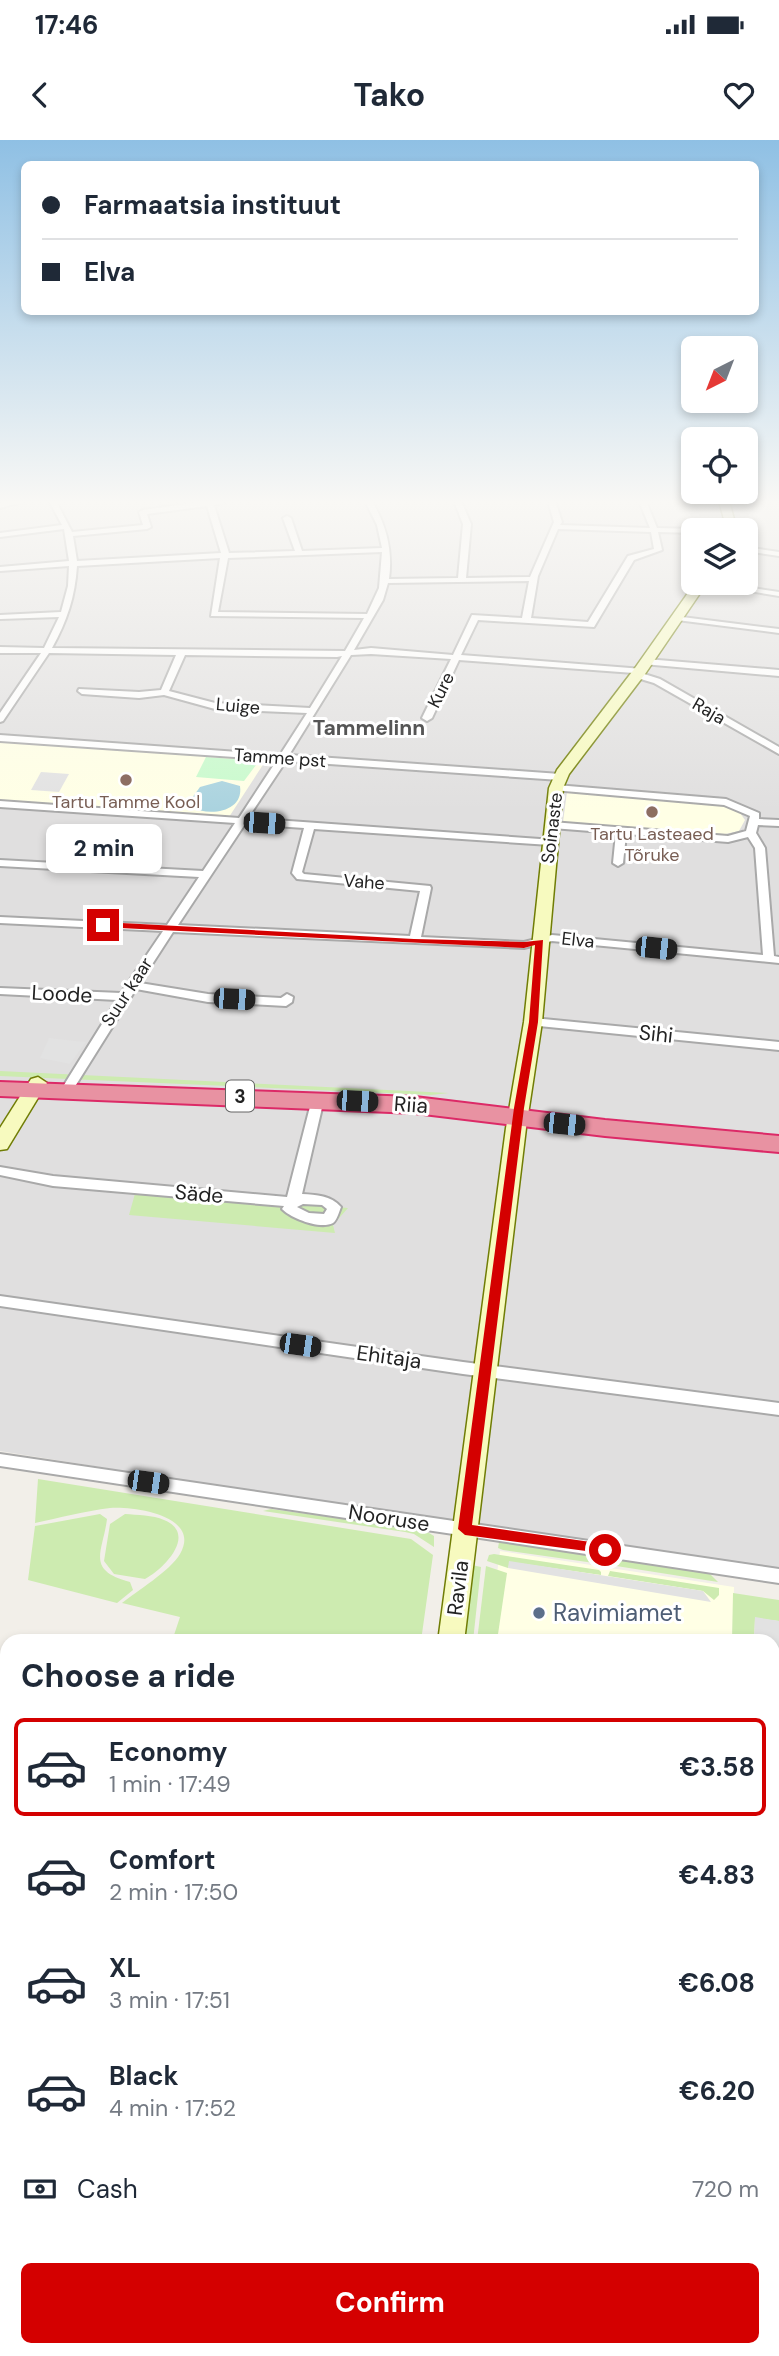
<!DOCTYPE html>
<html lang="en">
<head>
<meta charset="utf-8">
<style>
	body { margin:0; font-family:"DM Sans",sans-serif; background:#f2f2f3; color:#1f2937; height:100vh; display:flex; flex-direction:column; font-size:26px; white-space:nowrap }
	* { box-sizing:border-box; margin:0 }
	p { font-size:23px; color:#747a83 }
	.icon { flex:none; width:38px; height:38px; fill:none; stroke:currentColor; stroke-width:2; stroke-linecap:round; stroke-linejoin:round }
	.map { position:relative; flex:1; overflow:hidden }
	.drawer { position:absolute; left:0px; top:1494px; width:780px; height:723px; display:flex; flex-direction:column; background:#fff; border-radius:21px 21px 0 0; box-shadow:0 4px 10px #0003 }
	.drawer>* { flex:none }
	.top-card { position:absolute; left:21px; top:21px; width:738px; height:154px; border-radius:10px; box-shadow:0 4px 10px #0003; display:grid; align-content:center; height:154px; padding:0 21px; background:#fff }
	.needle { width:46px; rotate:222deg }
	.tools { position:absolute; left:681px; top:196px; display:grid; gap:14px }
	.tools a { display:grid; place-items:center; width:77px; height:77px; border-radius:10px; background:#fff; box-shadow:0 4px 10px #0003; font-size:35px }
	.end { position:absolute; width:32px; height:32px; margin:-16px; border:9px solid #d40000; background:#fff; box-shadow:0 0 0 4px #fff }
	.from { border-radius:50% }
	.bubble { position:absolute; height:49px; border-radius:10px; background:#fff; box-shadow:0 4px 10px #0003; font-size:23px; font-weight:700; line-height:49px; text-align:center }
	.car { position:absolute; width:21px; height:42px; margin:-21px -10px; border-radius:9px; box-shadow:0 0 5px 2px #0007; background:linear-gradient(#222 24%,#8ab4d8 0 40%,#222 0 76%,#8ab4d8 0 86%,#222 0) }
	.top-card b { display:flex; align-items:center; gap:24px; height:66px; font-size:26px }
	.top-card b+b { border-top:2px solid #e0e1e3 }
	.top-card i { width:18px; height:18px; background:#1f2937 }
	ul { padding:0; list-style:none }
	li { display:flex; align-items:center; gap:21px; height:98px; margin:0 14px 10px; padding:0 7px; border:4px solid transparent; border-radius:10px }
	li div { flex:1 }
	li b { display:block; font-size:26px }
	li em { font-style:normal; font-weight:700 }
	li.active { border-color:#d40000 }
	li>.icon { width:63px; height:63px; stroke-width:1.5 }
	h2 { padding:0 21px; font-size:32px; line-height:84px }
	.pay { display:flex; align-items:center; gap:18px; height:77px; padding:0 21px; font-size:26px }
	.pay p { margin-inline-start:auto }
	.button { display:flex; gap:14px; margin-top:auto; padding:14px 21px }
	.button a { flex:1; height:80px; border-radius:10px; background:#d40000; color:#fff; font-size:28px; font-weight:700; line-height:80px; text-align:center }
	.status { display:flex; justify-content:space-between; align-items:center; height:49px; padding:0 35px; background:#fff; direction:ltr }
	.status svg { height:19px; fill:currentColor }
	header { display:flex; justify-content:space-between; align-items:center; height:91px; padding:0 21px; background:#fff; font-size:32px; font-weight:700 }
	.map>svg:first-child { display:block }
	.residential { fill:#e0dfdf; fill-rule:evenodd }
	.education { fill:#ffffe5 }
	.grass { fill:#cdebb0 }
	.park { fill:#c8facc }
	.parking { fill:#e2e2e2 }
	.water { fill:#aad3df }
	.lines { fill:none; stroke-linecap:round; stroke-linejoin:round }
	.street-casing { stroke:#a9a9a9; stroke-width:4 }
	.secondary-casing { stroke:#707d05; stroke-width:3 }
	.highway-casing { stroke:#dc2a67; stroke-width:4 }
	.street { fill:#fff; fill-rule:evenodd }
	.secondary { fill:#f7fabf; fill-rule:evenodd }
	.highway { fill:#e892a2; fill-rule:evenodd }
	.route { fill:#d40000 }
	.education-dot { fill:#8d6e63; stroke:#fff; stroke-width:2.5 }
	.service-dot { fill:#5c6f8a; stroke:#fff; stroke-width:2.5 }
	.labels { text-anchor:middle; stroke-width:6; stroke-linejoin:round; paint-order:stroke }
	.far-street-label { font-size:18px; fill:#222; stroke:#fff }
	.far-education-label { font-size:18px; fill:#785e54; stroke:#fff }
	.shield { fill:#fff; stroke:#646464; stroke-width:2 }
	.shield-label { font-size:19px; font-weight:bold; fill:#222 }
	.far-quarter-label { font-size:21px; font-weight:bold; fill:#555; stroke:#fff }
	.street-label { font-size:21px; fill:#222; stroke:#fff }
	.near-service-label { font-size:24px; fill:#4e5e75; stroke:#fff; text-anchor:start }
</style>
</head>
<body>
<div class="status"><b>17:46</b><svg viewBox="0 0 49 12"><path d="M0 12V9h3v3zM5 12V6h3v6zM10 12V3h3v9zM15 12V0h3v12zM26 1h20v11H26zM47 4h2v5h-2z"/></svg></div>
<header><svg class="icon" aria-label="back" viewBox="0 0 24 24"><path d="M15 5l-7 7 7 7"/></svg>Tako<svg class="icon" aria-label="heart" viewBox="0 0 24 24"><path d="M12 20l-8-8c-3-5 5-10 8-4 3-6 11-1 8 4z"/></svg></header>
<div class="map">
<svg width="779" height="2216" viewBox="0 0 779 2216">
	<rect width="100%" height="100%" fill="#f2efe9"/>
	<path class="residential" d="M0 361H779V1430L447 1383 0 1311ZM693 390H746V443H693Z"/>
	<g class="education">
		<path d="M0 602 266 620 229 677 0 661Z"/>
		<path d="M567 652 725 666 738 670 745 680 739 691 725 694 563 682Z"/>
		<path d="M500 1411 734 1447 732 1501 488 1502Z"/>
		<path d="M774 1772 779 1773V2216H415V2210H774Z"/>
		<path d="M0 1914 7 1916V2101L0 2097Z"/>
		<path d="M28 2210H326V2216H25Z"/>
	</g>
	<g class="grass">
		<path d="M0 931 449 953 431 955 0 936Z"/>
		<path d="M136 1050 348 1068 333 1085 335 1093 129 1075Z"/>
		<path d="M38 1339 411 1399 433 1415 421 1501H172L180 1477 122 1463C137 1451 170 1431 180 1414 202 1376 134 1366 110 1368 85 1371 59 1378 35 1383Z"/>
		<path d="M271 1369 424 1390 434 1396V1407L414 1394 405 1392 263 1371Z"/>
		<path d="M100 1374 107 1379C103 1412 85 1430 130 1442L133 1450 117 1463 28 1440 35 1386Z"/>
		<path d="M125 1374C137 1375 153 1375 164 1380 198 1394 164 1429 145 1439L114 1434 104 1421 110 1384Z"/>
		<path d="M499 1402 602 1416 601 1424 503 1410 498 1408Z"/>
		<path d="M494 1414 599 1430 601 1432V1435L510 1422 508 1428 487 1421 489 1415Z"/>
		<path d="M609 1418 708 1432 718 1442 610 1425Z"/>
		<path d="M472 1425 481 1427 473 1501 462 1502Z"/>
		<path d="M486 1426 507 1433 497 1501H477Z"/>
		<path d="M610 1431 719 1448V1455L714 1460 703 1451 608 1436Z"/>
		<path d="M733 1453 779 1460V1481L755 1478 754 1501 732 1502Z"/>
		<path d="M0 1552 7 1553V1750L1 1768Z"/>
		<path d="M774 1596 779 1597V1743L774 1742Z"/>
		<path d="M0 2023 7 2028V2101L0 2097Z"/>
	</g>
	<g class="park">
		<path d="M206 617 259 621 244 641 196 637Z"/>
		<path d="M0 2097 7 2101V2210H28L25 2216H0Z"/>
	</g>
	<g class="parking">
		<path d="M41 632 69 634 59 652 31 650Z"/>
		<path d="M49 898 75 901 86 902 70 924 40 918Z"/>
		<path d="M509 1421 703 1451 711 1462 508 1428Z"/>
		<path d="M755 1477 779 1481V1522L774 1521V1502L754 1501Z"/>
		<path d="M7 1750V1865L0 1863V1767Z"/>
		<path d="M774 1800 779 1801V2216H776L774 2117Z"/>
	</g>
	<path class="water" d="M222 641 240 646C244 672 209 677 191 667L192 658 200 647Z"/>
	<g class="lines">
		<g class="street-casing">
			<g id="street">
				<path d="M12 361H26L0 368V364Z"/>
				<path d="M49 361H56L72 392 143 385 139 372 143 370 206 361H231L214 365 229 413 295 411 283 378 287 376 291 378 302 411 382 408 377 385 365 361H372C386 385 393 410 389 439L458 438 463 384 454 361H461L471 384 466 438 530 437 554 382 548 361H555L562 382 560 385 650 388 639 361H646L657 388 696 389 693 393 658 392 662 410 634 420 594 487 478 480 461 515 643 529 644 531 641 533 660 539 779 607V614L654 543 634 537V533L459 520 432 578 427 581 422 578 451 519 371 514 351 515 289 615 560 634 565 637 560 640 286 621 248 678 554 700 555 702 550 705 314 689 302 732 304 734 430 746 431 748 421 797 524 802 552 795 763 815 755 708 748 697 728 702 626 694 623 723 618 726 613 723 616 693 552 688 547 685 552 682 728 696 746 691 750 676 724 665 553 650V646L556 645 726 659 759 673V679L779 680V686L758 685 756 693 765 708 774 816 779 817V823L552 801 524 808 173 792 140 843 208 854 281 858 287 854 293 857 292 862 286 866 208 862 136 849 69 956H61L59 953 117 860 0 854V848L121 853 163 791 0 783V777L167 785 199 737 0 726V720L203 731 235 683 0 667V661L239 678 277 620 0 601V595L280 615 307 573 215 569 164 555 139 558 82 554 78 551 79 549 139 552 161 550 176 515 49 513 3 581 0 582V573L41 513H0V507L44 508 59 477 0 479V475L61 472 68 446 69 426 0 431V427L69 421 64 389 0 397V393L62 385ZM207 366 221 413 77 421 73 396 147 389 151 387 147 374ZM558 389 651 392 654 409 628 416 588 482 531 478 538 436ZM382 412 379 448 367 474 218 472 228 418ZM220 418 211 476 364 478 345 511 52 508C67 481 75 457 77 426ZM529 441 522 478 472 475 453 515 371 508 354 510 383 460 388 443ZM185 515 337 517 342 516 310 568 215 563 169 551ZM245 684 304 688 292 733 297 739 420 751 410 796 178 785Z"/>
				<path d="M746 407 779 412V416L746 411Z"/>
				<path d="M701 443H719L779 452V456Z"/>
				<path d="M674 476 779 489V493L677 480H674Z"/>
				<path d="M646 519 779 530V536L643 524V520Z"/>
				<path d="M533 878 779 902V910L529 885V879Z"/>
				<path d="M318 955 324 959 302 1054C317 1055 330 1055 341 1067 339 1072 337 1080 333 1083 320 1090 291 1078 282 1069L284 1066 53 1046 0 1035V1027L53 1036 287 1057 312 959ZM303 1064 322 1065 327 1069 324 1074 309 1073 297 1067Z"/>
				<path d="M0 1156 463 1222 779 1263V1275L463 1234 0 1166Z"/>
				<path d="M0 1314 779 1429V1443L0 1326Z"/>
				<path d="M774 1756 779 1757V1777L774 1776Z"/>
			</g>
		</g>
		<g class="secondary-casing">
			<g id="secondary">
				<path d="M719 361H729L737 390H727Z"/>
				<path d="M695 443H707L645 534 569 634 563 648 542 882 526 988 464 1502H438L506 988 524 882 549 648 557 630 635 528Z"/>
				<path d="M38 937 47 943 7 1009 0 1010V988L31 939Z"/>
				<path d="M343 2210H379L378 2216H342Z"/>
			</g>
		</g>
		<g class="highway-casing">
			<path id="highway" d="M0 942 415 957 605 980 779 996V1012L605 996 415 973 0 956Z"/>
		</g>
		<use href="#street" class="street"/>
		<use href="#secondary" class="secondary"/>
		<use href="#highway" class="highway"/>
	</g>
	<linearGradient id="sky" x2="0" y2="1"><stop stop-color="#8fc0e4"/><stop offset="0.54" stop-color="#f9f8f5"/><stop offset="1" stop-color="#f9f8f5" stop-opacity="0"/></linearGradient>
	<rect width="779" height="671" fill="url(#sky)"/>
	<path class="route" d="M103 782 414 799 524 802 543 800 538 882 524 968 472 1385 605 1404 609 1406V1414L465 1395 458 1389 514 968 529 882 535 805 524 808 100 787Z"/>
	<g class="education-dot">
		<circle cx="126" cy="640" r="7"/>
		<circle cx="652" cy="672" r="7"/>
	</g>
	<circle class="service-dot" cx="539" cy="1473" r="7"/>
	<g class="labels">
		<g class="far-street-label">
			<text transform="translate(441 550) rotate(-63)" y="6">Kure</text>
			<text transform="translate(238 566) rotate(5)" y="6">Luige</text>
			<text transform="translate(709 571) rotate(30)" y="6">Raja</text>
			<text transform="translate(280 618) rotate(4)" y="6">Tamme pst</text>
			<text transform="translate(552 688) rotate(-83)" y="6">Soinaste</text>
			<text transform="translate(364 742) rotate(4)" y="6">Vahe</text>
			<text transform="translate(578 800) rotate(6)" y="6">Elva</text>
			<text transform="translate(127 852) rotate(-57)" y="6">Suur kaar</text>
		</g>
		<g class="far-education-label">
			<text x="126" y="668">Tartu Tamme Kool</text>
			<text x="652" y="700">Tartu Lasteaed<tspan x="652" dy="21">Tõruke</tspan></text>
		</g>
		<rect class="shield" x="226" y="940.5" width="28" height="31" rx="5"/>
		<g class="shield-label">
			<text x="240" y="963">3</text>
		</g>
		<g class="far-quarter-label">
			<text x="369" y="595">Tammelinn</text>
		</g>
		<g class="street-label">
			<text transform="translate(62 854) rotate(3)" y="7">Loode</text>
			<text transform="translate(656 894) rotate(6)" y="7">Sihi</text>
			<text transform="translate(411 965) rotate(4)" y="7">Riia</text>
			<text transform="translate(199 1054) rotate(5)" y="7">Säde</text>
			<text transform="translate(389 1217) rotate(8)" y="7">Ehitaja</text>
			<text transform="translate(389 1378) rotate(9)" y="7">Nooruse</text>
			<text transform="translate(458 1448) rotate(-83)" y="7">Ravila</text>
		</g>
		<g class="near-service-label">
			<text x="553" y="1481">Ravimiamet</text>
		</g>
	</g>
</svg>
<div class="tools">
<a><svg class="needle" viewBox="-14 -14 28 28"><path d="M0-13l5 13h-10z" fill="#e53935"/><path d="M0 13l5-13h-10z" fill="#747a83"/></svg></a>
<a><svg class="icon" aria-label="locate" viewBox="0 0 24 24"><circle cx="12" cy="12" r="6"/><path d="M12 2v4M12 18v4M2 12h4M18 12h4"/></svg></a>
<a><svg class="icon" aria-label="layers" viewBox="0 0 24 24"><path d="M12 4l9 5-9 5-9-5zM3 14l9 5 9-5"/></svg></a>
</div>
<i class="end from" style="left:605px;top:1410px"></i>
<i class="end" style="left:103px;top:785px"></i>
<div class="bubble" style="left:46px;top:684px;width:116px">2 min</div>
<i class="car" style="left:264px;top:683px;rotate:94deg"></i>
<i class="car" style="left:656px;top:808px;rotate:96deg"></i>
<i class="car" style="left:234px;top:859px;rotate:93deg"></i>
<i class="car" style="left:357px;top:961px;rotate:93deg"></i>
<i class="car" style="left:564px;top:984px;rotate:96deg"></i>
<i class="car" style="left:300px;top:1205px;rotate:98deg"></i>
<i class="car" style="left:148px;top:1342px;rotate:98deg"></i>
<div class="top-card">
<b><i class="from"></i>Farmaatsia instituut</b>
<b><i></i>Elva</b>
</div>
<section class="drawer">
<h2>Choose a ride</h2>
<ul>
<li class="active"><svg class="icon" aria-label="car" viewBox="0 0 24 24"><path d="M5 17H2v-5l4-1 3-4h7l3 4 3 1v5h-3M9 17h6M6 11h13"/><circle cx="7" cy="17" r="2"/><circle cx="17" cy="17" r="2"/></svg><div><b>Economy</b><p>1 min · 17:49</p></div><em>€3.58</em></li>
<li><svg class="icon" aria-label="car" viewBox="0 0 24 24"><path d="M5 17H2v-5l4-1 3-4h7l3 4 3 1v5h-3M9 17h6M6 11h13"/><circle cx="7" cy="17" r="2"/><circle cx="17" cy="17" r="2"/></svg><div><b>Comfort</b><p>2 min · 17:50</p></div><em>€4.83</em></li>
<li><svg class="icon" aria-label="car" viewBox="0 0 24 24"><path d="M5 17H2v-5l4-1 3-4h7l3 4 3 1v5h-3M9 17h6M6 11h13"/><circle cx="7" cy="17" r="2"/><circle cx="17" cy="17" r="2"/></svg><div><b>XL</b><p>3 min · 17:51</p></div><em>€6.08</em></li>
<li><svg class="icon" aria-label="car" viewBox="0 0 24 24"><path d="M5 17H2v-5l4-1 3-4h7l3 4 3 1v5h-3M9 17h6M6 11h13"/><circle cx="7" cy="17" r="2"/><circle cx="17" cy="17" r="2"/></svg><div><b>Black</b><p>4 min · 17:52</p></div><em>€6.20</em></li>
</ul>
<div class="pay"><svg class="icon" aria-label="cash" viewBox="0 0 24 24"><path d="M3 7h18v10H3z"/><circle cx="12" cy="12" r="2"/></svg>Cash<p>720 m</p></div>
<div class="button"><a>Confirm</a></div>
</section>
</div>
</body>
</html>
